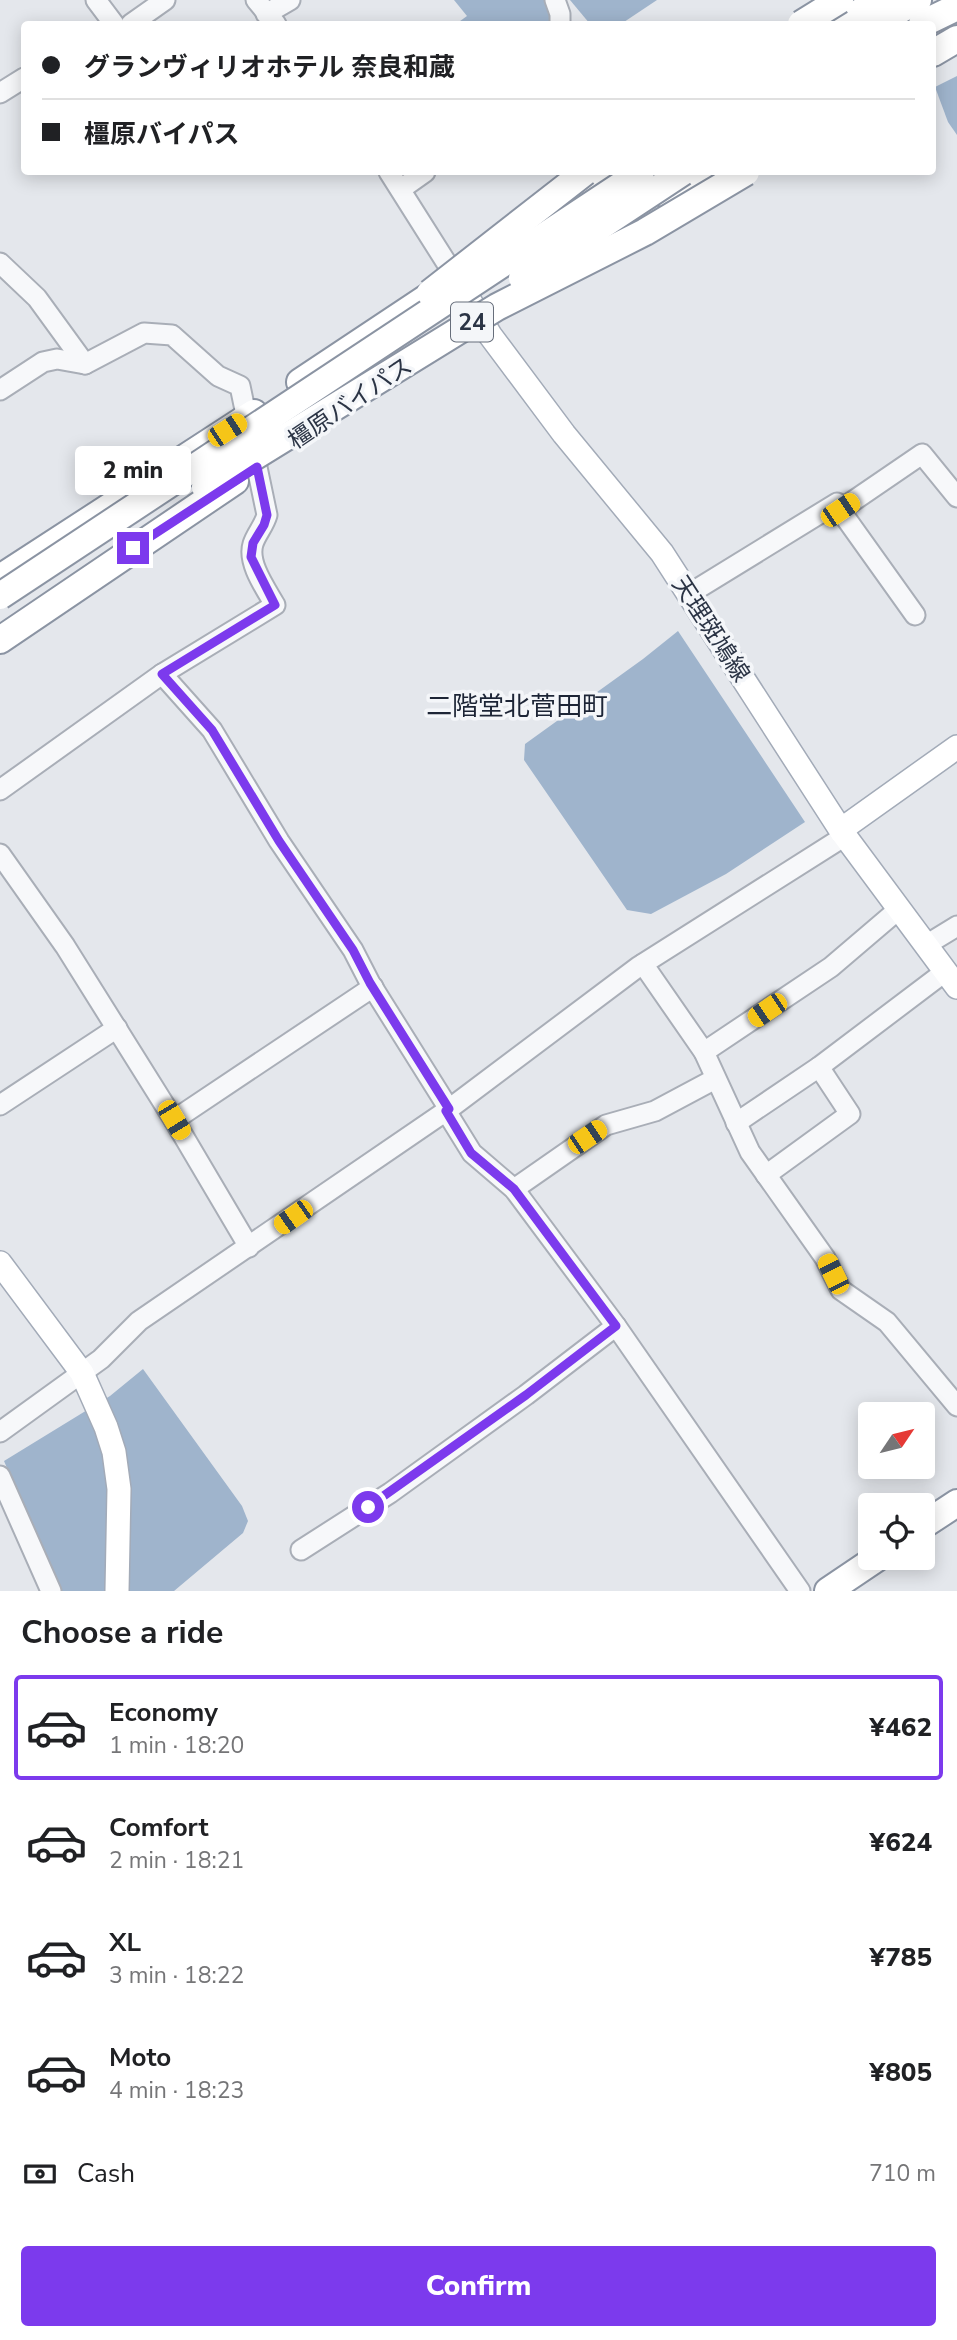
<!DOCTYPE html>
<html lang="en">
<head>
<meta charset="utf-8">
<style>
	body { margin:0; font-family:"Nunito Sans","Noto Sans JP",sans-serif; background:#f6f6f6; color:#202124; height:100vh; display:flex; flex-direction:column; font-size:26px; white-space:nowrap }
	* { box-sizing:border-box; margin:0 }
	p { font-size:23px; color:#757577 }
	.icon { flex:none; width:38px; height:38px; fill:none; stroke:currentColor; stroke-width:2; stroke-linecap:round; stroke-linejoin:round }
	.map { position:relative; height:1591px; overflow:hidden }
	.drawer { display:flex; flex-direction:column; background:#fff; flex:1 }
	.drawer>* { flex:none }
	.hud { position:absolute; left:21px; top:21px; width:915px; height:154px; border-radius:7px; box-shadow:0 4px 18px #0003; display:grid; align-content:center; height:154px; padding:0 21px; background:#fff }
	.needle { width:46px; rotate:55deg }
	.fabs { position:absolute; left:858px; top:1402px; display:grid; gap:14px }
	.fabs a { display:grid; place-items:center; width:77px; height:77px; border-radius:7px; background:#fff; box-shadow:0 4px 18px #0003; font-size:35px }
	.end { position:absolute; width:32px; height:32px; margin:-16px; border:9px solid #7c3aed; background:#fff; box-shadow:0 0 0 4px #fff }
	.from { border-radius:50% }
	.bubble { position:absolute; height:49px; border-radius:7px; background:#fff; box-shadow:0 4px 18px #0003; font-size:23px; font-weight:800; line-height:49px; text-align:center }
	.car { position:absolute; width:21px; height:42px; margin:-21px -10px; border-radius:9px; box-shadow:0 0 5px 2px #0007; background:linear-gradient(#f5c518 24%,#345 0 40%,#f5c518 0 76%,#345 0 86%,#f5c518 0) }
	.hud b { display:flex; align-items:center; gap:24px; height:66px; font-size:26px }
	.hud b+b { border-top:2px solid #e0e0e0 }
	.hud i { width:18px; height:18px; background:#202124 }
	ul { padding:0; list-style:none }
	li { display:flex; align-items:center; gap:21px; height:105px; margin:0 14px 10px; padding:0 7px; border:4px solid transparent; border-radius:7px }
	li div { flex:1 }
	li b { display:block; font-size:26px }
	li em { font-style:normal; font-weight:800 }
	li.selected { border-color:#7c3aed }
	li>.icon { width:63px; height:63px; stroke-width:1.5 }
	h2 { padding:0 21px; font-size:32px; line-height:84px }
	.pay { display:flex; align-items:center; gap:18px; height:77px; padding:0 21px; font-size:26px }
	.pay p { margin-inline-start:auto }
	.button { display:flex; gap:14px; margin-top:auto; padding:14px 21px }
	.button a { flex:1; height:80px; border-radius:7px; background:#7c3aed; color:#fff; font-size:28px; font-weight:800; line-height:80px; text-align:center }
	.map>svg:first-child { display:block }
	.water { fill:#9fb4cc }
	.lines { fill:none; stroke-linecap:round; stroke-linejoin:round }
	.minor-casing { stroke:#a9aeb7; stroke-width:23 }
	.major-casing { stroke:#a3abb8; stroke-width:26 }
	.highway-casing { stroke:#8b94a3; stroke-width:30 }
	.minor { stroke:#f7f8fa; stroke-width:19 }
	.major { stroke:#fff; stroke-width:23 }
	.highway { stroke:#fff; stroke-width:26 }
	.highway-bridge-casing { stroke:#8b94a3; stroke-width:30; stroke-linecap:butt }
	.highway-bridge { stroke:#fff; stroke-width:26 }
	.route { stroke:#7c3aed; stroke-width:9 }
	.labels { text-anchor:middle; stroke-width:7; stroke-linejoin:round; paint-order:stroke }
	.shield { fill:#f4f6f9; stroke:#676e7b; stroke-width:2 }
	.shield-label { font-size:23px; font-weight:bold; fill:#2b3445 }
	.street-label { font-size:24px; fill:#2b3445; stroke:#f4f6f9 }
	.neighbourhood-label { font-size:26px; fill:#1d2536; stroke:#f4f6f9 }
</style>
</head>
<body>
<div class="map">
<svg width="957" height="1591" viewBox="0 0 957 1591">
	<rect width="100%" height="100%" fill="#e4e7ec"/>
	<g class="water">
		<path d="M454 0H547L551 24H456L467 16Z"/>
		<path d="M570 0H657L621 24H590Z"/>
		<path d="M957 76V135L948 122 935 87Z"/>
		<path d="M678 631 805 822 726 874 651 914 627 910 524 760 525 744 643 659Z"/>
		<path d="M143 1369 242 1506 248 1521 243 1533 174 1591H60L4 1461 110 1396Z"/>
	</g>
	<g class="lines">
		<g class="minor-casing">
			<g id="minor">
				<path d="M96 0 114 24"/>
				<path d="M256 0 276 24"/>
				<path d="M555 0 560 14V24"/>
				<path d="M266 14 290 0"/>
				<path d="M131 24 165 0"/>
				<path d="M0 93 24 78"/>
				<path d="M389 172 456 278"/>
				<path d="M401 189 425 172"/>
				<path d="M0 263 37 298 85 364"/>
				<path d="M0 390 43 362 57 359 85 364 144 333 172 335 218 376 240 386 267 515C264 526 256 534 253 544 247 563 266 589 275 605L162 674 0 790"/>
				<path d="M840 510 915 615"/>
				<path d="M689 594 837 503 840 510 922 454 957 497"/>
				<path d="M162 674 212 730 279 841 353 950 370 983 449 1109"/>
				<path d="M0 854 65 946 174 1120 249 1247"/>
				<path d="M926 945 957 926"/>
				<path d="M643 964 704 1052 750 1152 825 1258 841 1290 887 1322 957 1406"/>
				<path d="M704 1052 831 967 899 909"/>
				<path d="M0 1105 117 1028"/>
				<path d="M446 1111 472 1153 514 1189 616 1326 800 1591"/>
				<path d="M174 1120 373 987"/>
				<path d="M736 1123 819 1067 946 971"/>
				<path d="M766 1175 850 1114 819 1067"/>
				<path d="M514 1189 606 1125 655 1111 715 1079"/>
				<path d="M0 1432 101 1359 139 1321 449 1109 638 967 837 841 842 832"/>
				<path d="M0 1476 51 1591"/>
				<path d="M301 1550 390 1493 526 1395 616 1326"/>
			</g>
		</g>
		<g class="major-casing">
			<g id="major">
				<path d="M456 278 490 335 564 434 662 553 842 832 957 987"/>
				<path d="M842 832 849 824 957 747"/>
				<path d="M0 1263 82 1373 106 1427 114 1452 119 1489 117 1591"/>
			</g>
		</g>
		<g class="highway-casing">
			<g id="highway">
				<path d="M840 24 880 0"/>
				<path d="M874 24 918 0"/>
				<path d="M922 24 957 7"/>
				<path d="M933 53 957 39"/>
				<path d="M666 194 703 172"/>
				<path d="M525 233 616 172"/>
				<path d="M300 382 449 283"/>
				<path d="M0 578 254 413"/>
				<path d="M0 640 235 481"/>
				<path d="M922 1526 957 1503"/>
				<path d="M828 1591 877 1558"/>
			</g>
		</g>
		<use href="#minor" class="minor"/>
		<use href="#major" class="major"/>
		<use href="#highway" class="highway"/>
		<g class="highway-bridge-casing">
			<g id="highway-bridge">
				<path d="M801 24 840 0"/>
				<path d="M522 278 683 172"/>
				<path d="M430 293 585 172"/>
				<path d="M205 487 497 307 645 232 746 172"/>
				<path d="M0 596 641 172"/>
			</g>
		</g>
		<use href="#highway-bridge" class="highway-bridge"/>
	</g>
	<g class="lines">
		<path class="route" d="M133 548 257 467 267 515 264 525 253 543 251 557 275 605 162 674 212 730 279 841 353 950 370 983 449 1109 446 1111 471 1153 514 1189 616 1326 526 1395 368 1507"/>
	</g>
	<g class="labels">
		<rect class="shield" x="451" y="302.5" width="42" height="39" rx="5"/>
		<g class="shield-label">
			<text x="472" y="330">24</text>
		</g>
		<g class="street-label">
			<text transform="translate(350 403) rotate(-34)" y="8">橿原バイパス</text>
			<text transform="translate(711 629) rotate(57)" y="8">天理斑鳩線</text>
		</g>
		<g class="neighbourhood-label">
			<text x="517" y="715">二階堂北菅田町</text>
		</g>
	</g>
</svg>
<div class="fabs">
<a><svg class="needle" viewBox="-14 -14 28 28"><path d="M0-13l5 13h-10z" fill="#e53935"/><path d="M0 13l5-13h-10z" fill="#757577"/></svg></a>
<a><svg class="icon" aria-label="locate" viewBox="0 0 24 24"><circle cx="12" cy="12" r="6"/><path d="M12 2v4M12 18v4M2 12h4M18 12h4"/></svg></a>
</div>
<i class="end from" style="left:368px;top:1507px"></i>
<i class="end" style="left:133px;top:548px"></i>
<div class="bubble" style="left:75px;top:446px;width:116px">2 min</div>
<i class="car" style="left:227px;top:430px;rotate:57deg"></i>
<i class="car" style="left:840px;top:510px;rotate:56deg"></i>
<i class="car" style="left:767px;top:1010px;rotate:236deg"></i>
<i class="car" style="left:174px;top:1120px;rotate:149deg"></i>
<i class="car" style="left:587px;top:1137px;rotate:56deg"></i>
<i class="car" style="left:293px;top:1217px;rotate:235deg"></i>
<i class="car" style="left:833px;top:1274px;rotate:334deg"></i>
<div class="hud">
<b><i class="from"></i>グランヴィリオホテル 奈良和蔵</b>
<b><i></i>橿原バイパス</b>
</div>
</div>
<section class="drawer">
<h2>Choose a ride</h2>
<ul>
<li class="selected"><svg class="icon" aria-label="car" viewBox="0 0 24 24"><path d="M5 17H2v-5l4-1 3-4h7l3 4 3 1v5h-3M9 17h6M6 11h13"/><circle cx="7" cy="17" r="2"/><circle cx="17" cy="17" r="2"/></svg><div><b>Economy</b><p>1 min · 18:20</p></div><em>¥462</em></li>
<li><svg class="icon" aria-label="car" viewBox="0 0 24 24"><path d="M5 17H2v-5l4-1 3-4h7l3 4 3 1v5h-3M9 17h6M6 11h13"/><circle cx="7" cy="17" r="2"/><circle cx="17" cy="17" r="2"/></svg><div><b>Comfort</b><p>2 min · 18:21</p></div><em>¥624</em></li>
<li><svg class="icon" aria-label="car" viewBox="0 0 24 24"><path d="M5 17H2v-5l4-1 3-4h7l3 4 3 1v5h-3M9 17h6M6 11h13"/><circle cx="7" cy="17" r="2"/><circle cx="17" cy="17" r="2"/></svg><div><b>XL</b><p>3 min · 18:22</p></div><em>¥785</em></li>
<li><svg class="icon" aria-label="car" viewBox="0 0 24 24"><path d="M5 17H2v-5l4-1 3-4h7l3 4 3 1v5h-3M9 17h6M6 11h13"/><circle cx="7" cy="17" r="2"/><circle cx="17" cy="17" r="2"/></svg><div><b>Moto</b><p>4 min · 18:23</p></div><em>¥805</em></li>
</ul>
<div class="pay"><svg class="icon" aria-label="cash" viewBox="0 0 24 24"><path d="M3 7h18v10H3z"/><circle cx="12" cy="12" r="2"/></svg>Cash<p>710 m</p></div>
<div class="button"><a>Confirm</a></div>
</section>
</body>
</html>
